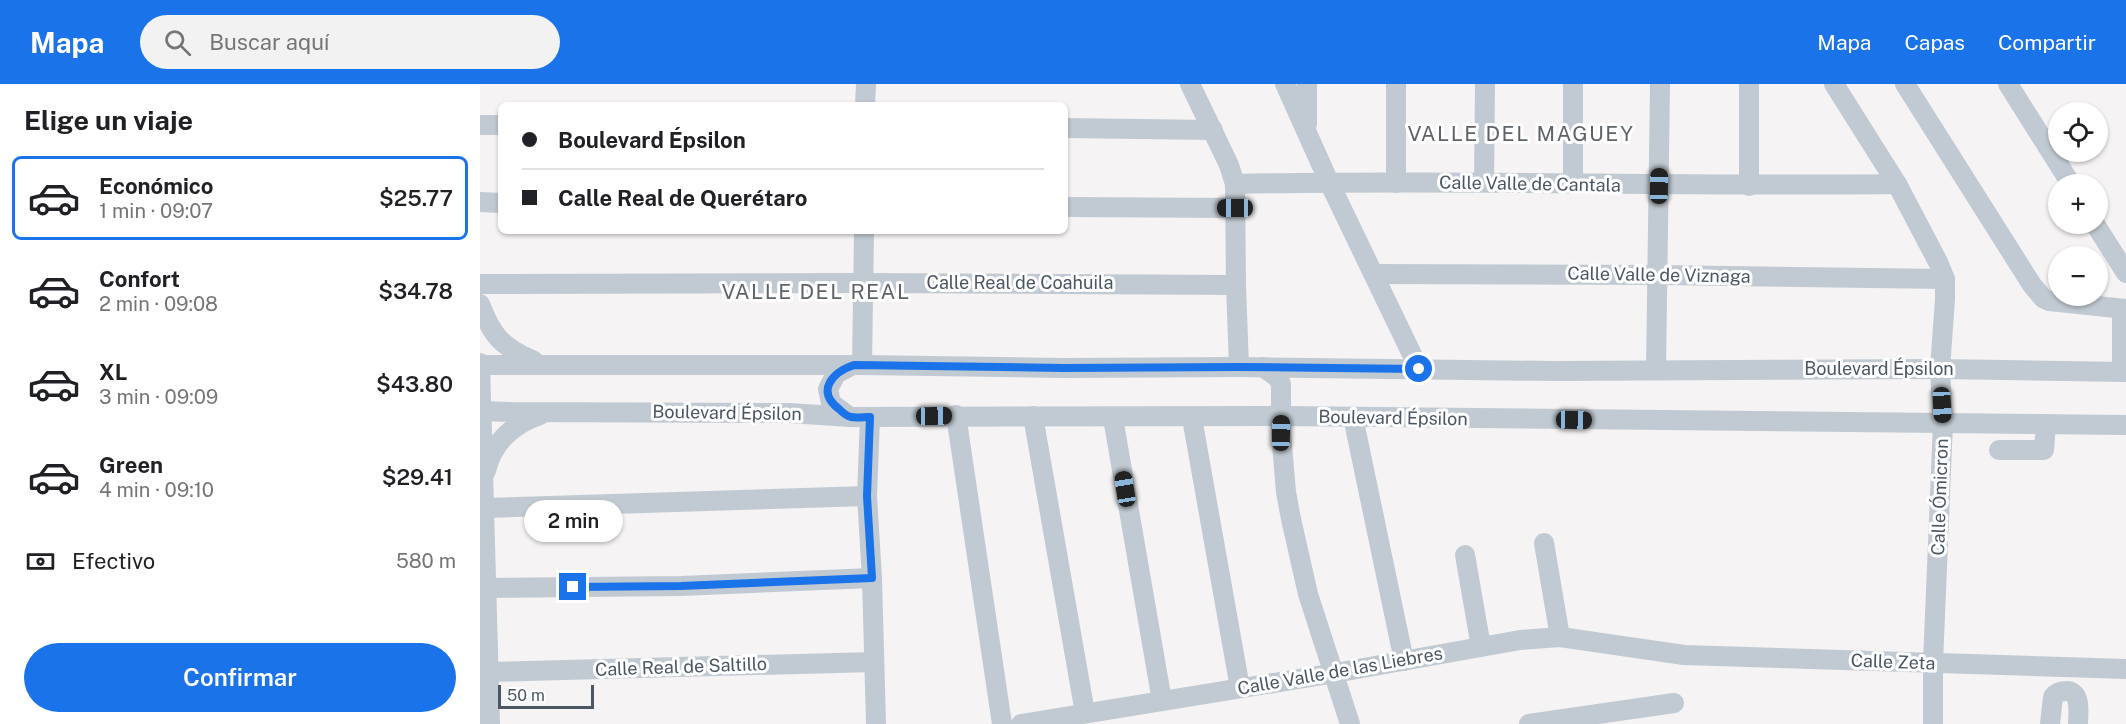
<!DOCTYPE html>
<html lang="es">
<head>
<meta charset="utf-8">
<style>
	body { margin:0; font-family:"Public Sans",sans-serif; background:#f2f2f2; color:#202124; height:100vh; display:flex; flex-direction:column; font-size:22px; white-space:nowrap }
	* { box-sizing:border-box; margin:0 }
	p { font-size:20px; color:#757577 }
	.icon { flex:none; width:33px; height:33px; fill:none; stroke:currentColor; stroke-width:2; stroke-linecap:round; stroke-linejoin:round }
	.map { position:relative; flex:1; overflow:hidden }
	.details { display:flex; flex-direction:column; background:#fff; width:480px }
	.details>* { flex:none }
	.top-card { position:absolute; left:18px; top:18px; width:570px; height:132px; border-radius:9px; box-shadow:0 2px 4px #0004; display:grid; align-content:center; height:132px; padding:0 24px; background:#fff }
	.buttons { position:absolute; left:1568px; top:18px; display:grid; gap:12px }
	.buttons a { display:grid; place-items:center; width:60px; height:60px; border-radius:50%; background:#fff; box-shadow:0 2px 4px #0004; font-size:30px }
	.scale { position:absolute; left:18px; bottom:15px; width:96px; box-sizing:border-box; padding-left:6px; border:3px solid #4a5661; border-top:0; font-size:16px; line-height:21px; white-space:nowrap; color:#4a5661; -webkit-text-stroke:4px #fff; paint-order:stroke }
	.end { position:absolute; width:27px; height:27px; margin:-14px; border:8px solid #1a73e8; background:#fff; box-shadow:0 0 0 3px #fff }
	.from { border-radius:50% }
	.bubble { position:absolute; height:42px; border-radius:21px; background:#fff; box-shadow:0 2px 4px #0004; font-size:20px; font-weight:600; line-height:42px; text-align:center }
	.car { position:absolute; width:18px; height:36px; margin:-18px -9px; border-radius:8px; box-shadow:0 0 4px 2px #0007; background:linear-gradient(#222 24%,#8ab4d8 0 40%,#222 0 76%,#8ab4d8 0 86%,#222 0) }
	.top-card b { display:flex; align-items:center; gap:21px; height:57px; font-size:22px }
	.top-card b+b { border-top:2px solid #e0e0e0 }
	.top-card i { width:15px; height:15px; background:#202124 }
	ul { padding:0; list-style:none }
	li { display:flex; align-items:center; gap:18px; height:84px; margin:0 12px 9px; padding:0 12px; border:3px solid transparent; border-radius:9px }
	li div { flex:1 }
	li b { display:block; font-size:22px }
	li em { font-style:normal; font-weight:600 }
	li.active { border-color:#1a73e8 }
	li>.icon { width:54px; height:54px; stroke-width:1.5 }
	h2 { padding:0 24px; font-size:27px; line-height:72px }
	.pay { display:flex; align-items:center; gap:15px; height:66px; padding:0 24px; font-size:22px }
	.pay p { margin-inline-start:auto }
	.action { display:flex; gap:12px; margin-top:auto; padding:12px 24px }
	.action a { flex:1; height:69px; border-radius:36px; background:#1a73e8; color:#fff; font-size:24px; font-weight:600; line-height:69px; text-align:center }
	header { display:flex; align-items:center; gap:36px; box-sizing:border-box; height:84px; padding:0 30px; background:#1a73e8; color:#fff }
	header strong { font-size:28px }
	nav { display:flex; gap:33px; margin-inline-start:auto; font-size:21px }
	.search { width:420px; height:54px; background:#f2f2f2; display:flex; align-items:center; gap:15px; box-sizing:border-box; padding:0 21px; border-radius:33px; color:#757577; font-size:22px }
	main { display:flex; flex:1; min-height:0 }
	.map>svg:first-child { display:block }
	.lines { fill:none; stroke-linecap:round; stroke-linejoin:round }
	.minor { stroke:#c1cad2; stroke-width:20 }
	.route { stroke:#1a73e8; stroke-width:8 }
	.labels { text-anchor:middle; stroke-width:6; stroke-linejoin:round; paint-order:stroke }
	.street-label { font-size:18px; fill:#4a5661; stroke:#fff }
	.quarter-label { font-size:21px; letter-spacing:1.5px; fill:#5f6368; stroke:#fff }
</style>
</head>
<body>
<header>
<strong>Mapa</strong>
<div class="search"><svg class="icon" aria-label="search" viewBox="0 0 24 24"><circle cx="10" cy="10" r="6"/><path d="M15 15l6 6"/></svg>Buscar aquí</div>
<nav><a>Mapa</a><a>Capas</a><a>Compartir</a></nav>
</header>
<main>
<section class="details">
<h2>Elige un viaje</h2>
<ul>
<li class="active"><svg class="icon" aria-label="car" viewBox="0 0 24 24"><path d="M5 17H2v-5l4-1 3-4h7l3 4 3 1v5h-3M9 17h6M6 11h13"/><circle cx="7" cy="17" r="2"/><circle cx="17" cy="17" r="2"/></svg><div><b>Económico</b><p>1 min · 09:07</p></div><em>$25.77</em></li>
<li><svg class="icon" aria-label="car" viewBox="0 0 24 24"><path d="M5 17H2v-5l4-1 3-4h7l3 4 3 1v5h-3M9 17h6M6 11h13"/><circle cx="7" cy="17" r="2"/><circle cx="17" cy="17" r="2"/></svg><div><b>Confort</b><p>2 min · 09:08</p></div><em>$34.78</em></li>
<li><svg class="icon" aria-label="car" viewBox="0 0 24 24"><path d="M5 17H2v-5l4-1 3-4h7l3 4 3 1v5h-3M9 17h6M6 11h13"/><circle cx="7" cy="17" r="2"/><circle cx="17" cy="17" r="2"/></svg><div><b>XL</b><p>3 min · 09:09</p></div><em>$43.80</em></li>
<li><svg class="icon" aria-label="car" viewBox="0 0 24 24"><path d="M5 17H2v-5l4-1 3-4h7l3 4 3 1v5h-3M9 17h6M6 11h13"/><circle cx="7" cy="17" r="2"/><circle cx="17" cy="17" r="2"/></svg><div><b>Green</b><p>4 min · 09:10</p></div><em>$29.41</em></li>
</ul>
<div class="pay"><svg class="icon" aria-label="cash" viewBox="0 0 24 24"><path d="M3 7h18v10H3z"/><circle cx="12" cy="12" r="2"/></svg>Efectivo<p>580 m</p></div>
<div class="action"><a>Confirmar</a></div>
</section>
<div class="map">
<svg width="1646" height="640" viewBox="0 0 1646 640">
	<rect width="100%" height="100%" fill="#f5f3f3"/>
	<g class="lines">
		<g class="minor">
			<path d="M710 0 749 81 755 100 756 201 759 283"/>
			<path d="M805 0 849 98 939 285"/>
			<path d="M827 0V40"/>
			<path d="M916 0V99"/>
			<path d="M1354 0 1417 100 1458 178 1465 195V215L1460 285 1463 339 1453 579V640"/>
			<path d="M1425 0 1552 201 1563 214 1569 217 1646 225"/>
			<path d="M1528 0 1591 100"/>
			<path d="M385 21 386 0"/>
			<path d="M0 41H21"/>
			<path d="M585 44 733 46"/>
			<path d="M1004 98 1005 0"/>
			<path d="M755 100C976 95 1196 103 1417 100"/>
			<path d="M1093 100V0"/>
			<path d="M1269 102V0"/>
			<path d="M0 118 21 119"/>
			<path d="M585 123 755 124"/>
			<path d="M1615 140 1646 189"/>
			<path d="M894 190 1177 191 1465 195"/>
			<path d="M0 200 383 199 756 201"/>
			<path d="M0 220C12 252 22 263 54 277"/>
			<path d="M0 279 10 640"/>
			<path d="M0 281H382L583 284 759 283 1074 287 1460 285 1646 288"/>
			<path d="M382 281 384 147"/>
			<path d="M783 283 797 293 801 300V349L806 408 811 435 828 510 870 640"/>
			<path d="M1176 286 1180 0"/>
			<path d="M1642 288V225"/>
			<path d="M0 327 31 328 309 329 370 333 801 332 1646 341"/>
			<path d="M476 331 522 640"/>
			<path d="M553 332 605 629"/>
			<path d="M370 333 351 319 348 305 356 290 371 282"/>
			<path d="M390 333 387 412 392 494 396 640"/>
			<path d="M873 333 924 577"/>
			<path d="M633 334 682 617"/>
			<path d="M712 334 760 604"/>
			<path d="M1519 366H1564L1566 340"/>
			<path d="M6 387C12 359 33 340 60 331"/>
			<path d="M4 424 387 412"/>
			<path d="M1064 459 1080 553"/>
			<path d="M985 471 1001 563"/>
			<path d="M6 504 201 502 392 494"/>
			<path d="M8 588 394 578"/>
			<path d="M541 640 855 589 1001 563 1040 556 1080 553 1204 571 1646 585"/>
			<path d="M1049 640 1194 619"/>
			<path d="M1570 640 1573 613C1576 609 1580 607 1586 607 1602 607 1598 629 1598 640"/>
		</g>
	</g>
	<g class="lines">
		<path class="route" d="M93 503 201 502 392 494 387 412 390 333C384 333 376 334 371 333 366 332 362 328 359 325 335 307 353 288 374 281L583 284 759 283 939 285"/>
	</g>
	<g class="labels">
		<g class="street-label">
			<text transform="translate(1050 100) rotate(1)" y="6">Calle Valle de Cantala</text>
			<text transform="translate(1179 191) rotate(1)" y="6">Calle Valle de Viznaga</text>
			<text x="540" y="205">Calle Real de Coahuila</text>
			<text x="1399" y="291">Boulevard Épsilon</text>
			<text transform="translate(247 329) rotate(1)" y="6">Boulevard Épsilon</text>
			<text transform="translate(913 334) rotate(1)" y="6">Boulevard Épsilon</text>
			<text transform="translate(1460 413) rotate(-88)" y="6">Calle Ómicron</text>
			<text transform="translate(1413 578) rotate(2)" y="6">Calle Zeta</text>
			<text transform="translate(201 583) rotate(-2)" y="6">Calle Real de Saltillo</text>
			<text transform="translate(860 587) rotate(-10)" y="6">Calle Valle de las Liebres</text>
		</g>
		<g class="quarter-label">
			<text x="1041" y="57">VALLE DEL MAGUEY</text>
			<text x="336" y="215">VALLE DEL REAL</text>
		</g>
	</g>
</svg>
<div class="buttons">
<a><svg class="icon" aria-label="locate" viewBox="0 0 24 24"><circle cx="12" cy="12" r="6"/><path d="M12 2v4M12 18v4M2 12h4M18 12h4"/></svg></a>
<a>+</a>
<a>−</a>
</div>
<div class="scale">50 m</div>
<i class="end from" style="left:939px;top:285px"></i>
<i class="end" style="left:93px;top:503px"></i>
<div class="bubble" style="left:44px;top:416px;width:99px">2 min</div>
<i class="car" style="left:1179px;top:102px;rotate:1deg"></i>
<i class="car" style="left:755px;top:124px;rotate:270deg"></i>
<i class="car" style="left:1462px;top:321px;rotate:177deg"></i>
<i class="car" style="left:454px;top:332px;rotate:89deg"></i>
<i class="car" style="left:1094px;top:336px;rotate:91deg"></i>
<i class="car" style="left:801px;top:349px;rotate:1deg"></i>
<i class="car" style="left:645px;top:405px;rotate:351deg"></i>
<div class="top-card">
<b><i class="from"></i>Boulevard Épsilon</b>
<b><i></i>Calle Real de Querétaro</b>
</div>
</div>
</main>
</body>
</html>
